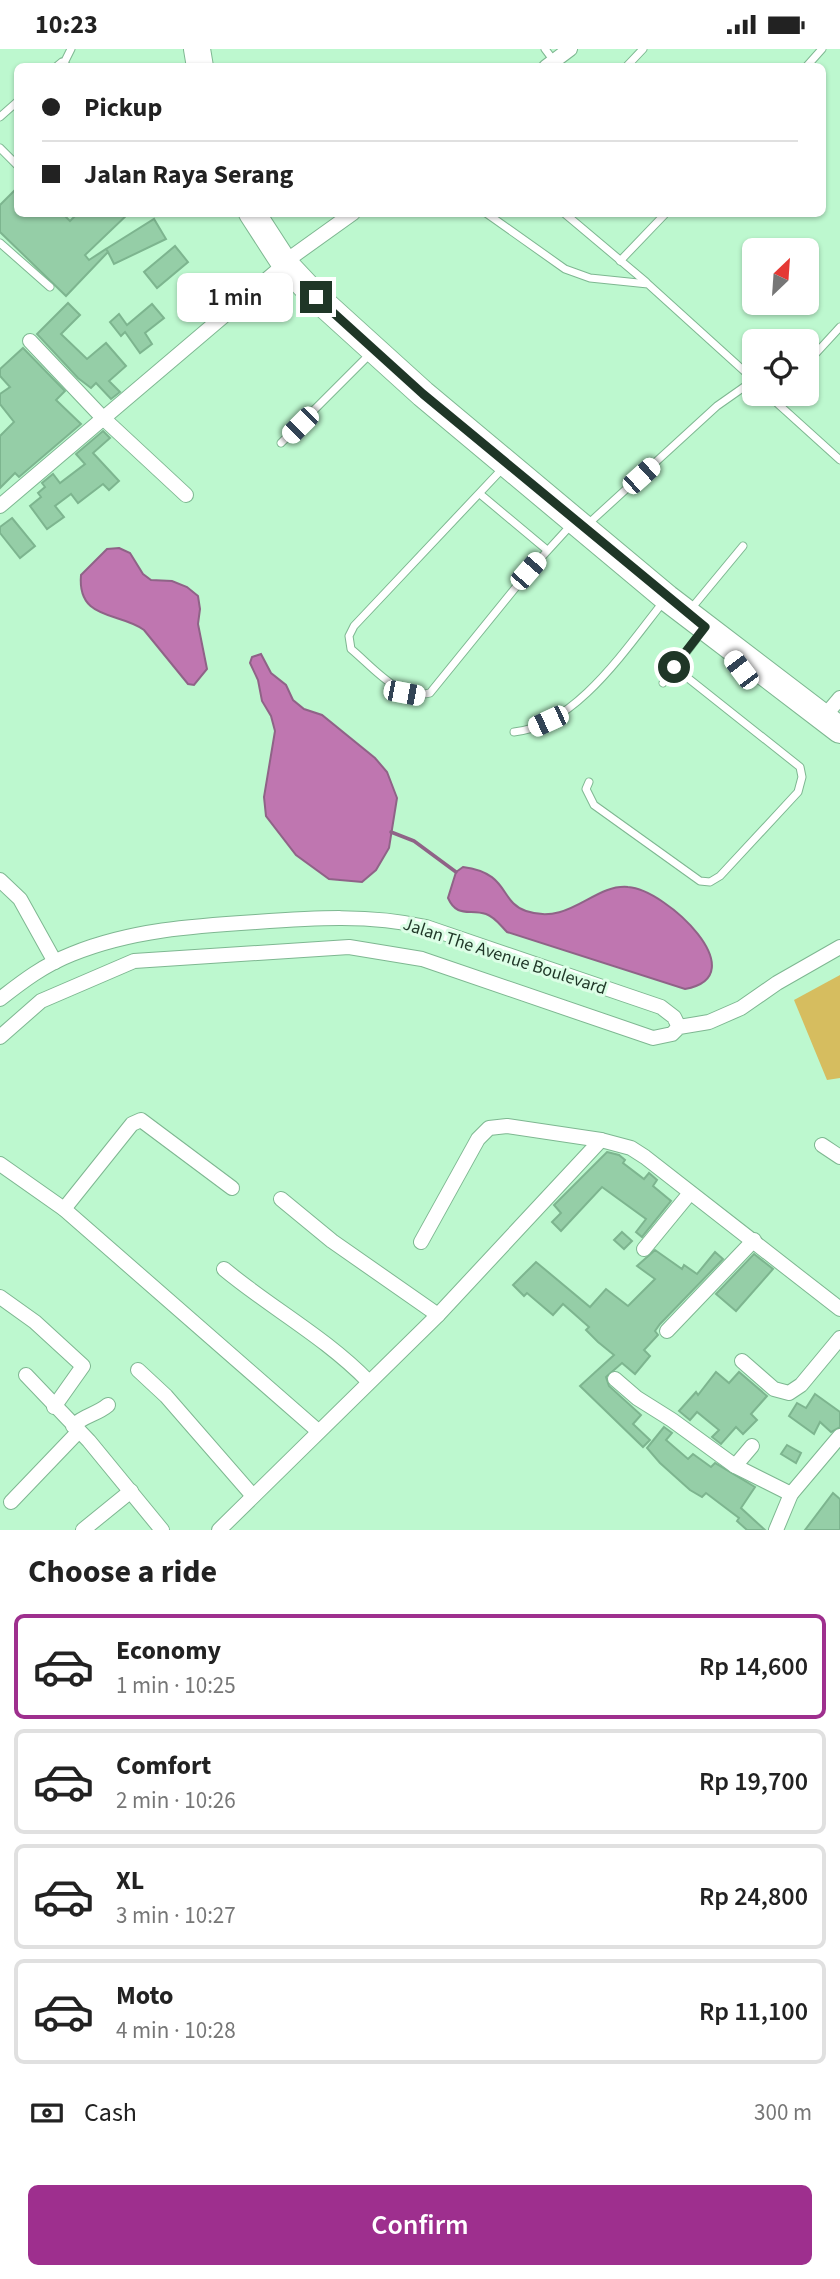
<!DOCTYPE html>
<html lang="en">
<head>
<meta charset="utf-8">
<style>
	body { margin:0; font-family:"Source Sans 3",sans-serif; background:#f2f2f2; color:#222; height:100vh; display:flex; flex-direction:column; font-size:26px; white-space:nowrap }
	* { box-sizing:border-box; margin:0 }
	p { font-size:23px; color:#767676 }
	.icon { flex:none; width:38px; height:38px; fill:none; stroke:currentColor; stroke-width:2; stroke-linecap:round; stroke-linejoin:round }
	.map { position:relative; height:1481px; overflow:hidden }
	.drawer { display:flex; flex-direction:column; background:#fff; flex:1 }
	.drawer>* { flex:none }
	.banner { position:absolute; left:14px; top:14px; width:812px; height:154px; border-radius:10px; box-shadow:0 2px 5px #0004; display:grid; align-content:center; height:154px; padding:0 28px; background:#fff }
	.needle { width:46px; rotate:25deg }
	.fabs { position:absolute; left:742px; top:189px; display:grid; gap:14px }
	.fabs a { display:grid; place-items:center; width:77px; height:77px; border-radius:10px; background:#fff; box-shadow:0 2px 5px #0004; font-size:35px }
	.end { position:absolute; width:32px; height:32px; margin:-16px; border:9px solid #1f3627; background:#fff; box-shadow:0 0 0 4px #fff }
	.from { border-radius:50% }
	.bubble { position:absolute; height:49px; border-radius:10px; background:#fff; box-shadow:0 2px 5px #0004; font-size:23px; font-weight:600; line-height:49px; text-align:center }
	.car { position:absolute; width:21px; height:42px; margin:-21px -10px; border-radius:9px; box-shadow:0 0 5px 2px #0007; background:linear-gradient(#fff 24%,#345 0 40%,#fff 0 76%,#345 0 86%,#fff 0) }
	.banner b { display:flex; align-items:center; gap:24px; height:66px; font-size:26px }
	.banner b+b { border-top:2px solid #e0e0e0 }
	.banner i { width:18px; height:18px; background:#222 }
	ul { padding:0; list-style:none }
	li { display:flex; align-items:center; gap:21px; height:105px; margin:0 14px 10px; padding:0 14px; border:4px solid #e0e0e0; border-radius:10px }
	li div { flex:1 }
	li b { display:block; font-size:26px }
	li em { font-style:normal; font-weight:600 }
	li.selected { border-color:#9e2f8e }
	li>.icon { width:63px; height:63px; stroke-width:1.5 }
	h2 { padding:0 28px; font-size:32px; line-height:84px }
	.pay { display:flex; align-items:center; gap:18px; height:77px; padding:0 28px; font-size:26px }
	.pay p { margin-inline-start:auto }
	.action { display:flex; gap:14px; margin-top:auto; padding:14px 28px }
	.action a { flex:1; height:80px; border-radius:10px; background:#9e2f8e; color:#fff; font-size:28px; font-weight:600; line-height:80px; text-align:center }
	.status { display:flex; justify-content:space-between; align-items:center; height:49px; padding:0 35px; background:#fff; direction:ltr }
	.status svg { height:19px; fill:currentColor }
	.map>svg:first-child { display:block }
	.green { fill:#d6bd5f }
	.water { fill:#bf76b0; stroke:#8f6387; stroke-width:2 }
	.lines { fill:none; stroke-linecap:round; stroke-linejoin:round }
	.stream { stroke:#8f6387; stroke-width:3.5 }
	.building { fill:#95cea7; stroke:#7db58f; stroke-width:2 }
	.lane-casing { stroke:#7eb791; stroke-width:9 }
	.street-casing { stroke:#7eb791; stroke-width:16 }
	.highway-casing { stroke:#7eb791; stroke-width:28 }
	.lane { stroke:#fff; stroke-width:7 }
	.street { stroke:#fff; stroke-width:14 }
	.highway { stroke:#fff; stroke-width:26 }
	.route { stroke:#1f3627; stroke-width:9 }
	.labels { text-anchor:middle; stroke-width:6; stroke-linejoin:round; paint-order:stroke }
	.street-label { font-size:18px; fill:#1f3627; stroke:#dcfee6 }
</style>
</head>
<body>
<div class="status"><b>10:23</b><svg viewBox="0 0 49 12"><path d="M0 12V9h3v3zM5 12V6h3v6zM10 12V3h3v9zM15 12V0h3v12zM26 1h20v11H26zM47 4h2v5h-2z"/></svg></div>
<div class="map">
<svg width="840" height="1481" viewBox="0 0 840 1481">
	<rect width="100%" height="100%" fill="#bdf8cf"/>
	<path class="green" d="M840 926V1029L827 1031 794 951Z"/>
	<g class="water">
		<path d="M119 499 130 504 143 525 151 531 172 532 187 538 198 547 200 560 198 575 207 620 194 636 188 635 144 581C120 563 77 572 81 526L107 500Z"/>
		<path d="M261 605 271 624 286 636 293 651 304 660 322 666 375 709 387 723 397 749 389 799 376 821 362 833 329 830 296 806 266 767 264 748 275 682 271 667 262 652 258 631 250 614 252 608Z"/>
		<path d="M463 818C510 824 499 853 526 862 570 877 593 835 628 838 666 840 757 927 685 940L507 883C501 877 495 868 486 865 469 860 457 869 448 849L456 823Z"/>
	</g>
	<g class="lines">
		<path class="stream" d="M391 783 414 792 456 823"/>
	</g>
	<g class="building">
		<path d="M18 138V164H62L70 172 78 164H129L85 206 89 211 106 200 108 203 106 200 154 170 166 190 114 215 108 203 66 247 0 183V156Z"/>
		<path d="M175 197 188 213 157 239 144 223Z"/>
		<path d="M68 254 80 266 61 285 87 310 106 294 126 317 109 332 120 343 111 350 96 334 91 339 78 329 37 285Z"/>
		<path d="M152 255 164 269 145 284 152 295 140 304 125 283 121 287 110 273 119 265 127 276Z"/>
		<path d="M23 299 65 342 56 351 81 375 19 428 15 424 0 439V387L14 373 0 355V345L10 338 0 327V320Z"/>
		<path d="M103 382 110 389 93 404 119 432 109 441 103 435 78 454 71 445 55 457 64 468 47 480 30 457 41 448 38 444 45 438 42 434 53 425 60 434 85 415 76 405Z"/>
		<path d="M12 469 35 497 20 509 0 484V478Z"/>
		<path d="M607 1103 619 1106 625 1111 623 1114 644 1130 649 1124 657 1131 653 1137 671 1152 642 1188 636 1183 646 1170 602 1138 561 1182 552 1173 561 1164 554 1156Z"/>
		<path d="M622 1183 632 1192 624 1200 614 1191Z"/>
		<path d="M655 1201 682 1220 684 1216 697 1225 715 1203 723 1210 660 1275 655 1282 658 1286 644 1301 650 1307 635 1325 622 1314 606 1328 609 1337 641 1366 633 1375 650 1391 643 1398 580 1337 614 1306 598 1293 586 1281 589 1278 563 1255 553 1266 527 1244 524 1247 513 1236 536 1213 590 1258 606 1240 628 1257 655 1230 637 1217Z"/>
		<path d="M754 1205 773 1220 736 1262 716 1245Z"/>
		<path d="M716 1323 729 1334 739 1323 767 1347 751 1365 757 1371 743 1385 736 1378 721 1395 712 1388 719 1381 697 1363 690 1371 679 1362 696 1343 698 1346Z"/>
		<path d="M815 1345 840 1363V1378L831 1383 820 1373 814 1385 789 1367 797 1354 806 1359Z"/>
		<path d="M664 1378 672 1384 666 1391 688 1410 693 1405 711 1418 715 1414 755 1438 741 1459 765 1481H747L737 1472 739 1469 706 1444 702 1448 690 1441 660 1414 647 1399Z"/>
		<path d="M787 1396 801 1404 796 1414 781 1405Z"/>
		<path d="M833 1444 840 1450V1481H805Z"/>
	</g>
	<g class="lines">
		<g class="lane-casing">
			<g id="lane">
				<path d="M545 0 554 12"/>
				<path d="M64 14 71 0"/>
				<path d="M56 18 62 13 68 18"/>
				<path d="M626 18 643 0"/>
				<path d="M806 18 822 0"/>
				<path d="M0 68 18 52"/>
				<path d="M0 99 18 117"/>
				<path d="M486 164 565 220 590 229 648 235 754 331"/>
				<path d="M564 164 646 233"/>
				<path d="M0 194 50 238"/>
				<path d="M620 212 666 164"/>
				<path d="M807 314 840 278"/>
				<path d="M767 345 840 411"/>
				<path d="M281 394 371 304"/>
				<path d="M504 418 354 577 349 587 351 600C373 618 399 652 430 644L529 522 572 475"/>
				<path d="M480 445 547 501"/>
				<path d="M588 475 717 357 754 331"/>
				<path d="M690 561 743 497"/>
				<path d="M663 634 703 581"/>
				<path d="M514 683C576 677 627 598 664 552"/>
				<path d="M589 733 586 740 594 756 700 832 710 833 720 827 798 743 802 728 800 718 674 618"/>
			</g>
		</g>
		<g class="street-casing">
			<g id="street">
				<path d="M546 18 570 0"/>
				<path d="M293 207 353 164"/>
				<path d="M30 292 102 368 186 446"/>
				<path d="M0 457 285 215"/>
				<path d="M823 669 840 649"/>
				<path d="M0 831 20 850 55 913"/>
				<path d="M0 950C23 932 44 916 72 905 131 881 193 877 256 873 313 869 370 865 426 878L661 958 674 968 679 978"/>
				<path d="M0 988 41 952 134 912 349 898 422 910 653 989 672 985 679 978 709 973 741 959 777 934 840 898"/>
				<path d="M822 1096 840 1108"/>
				<path d="M0 1115 64 1160 318 1382"/>
				<path d="M281 1150 332 1192 438 1266"/>
				<path d="M64 1160 132 1075 141 1071 232 1139"/>
				<path d="M421 1193 478 1090 489 1079 507 1077 601 1091 631 1099 645 1108 840 1260"/>
				<path d="M644 1200 690 1144"/>
				<path d="M224 1220C271 1259 325 1288 368 1332"/>
				<path d="M0 1248 35 1273 83 1317 54 1358"/>
				<path d="M667 1282 754 1191"/>
				<path d="M742 1312 774 1340 789 1344 801 1336 840 1289"/>
				<path d="M138 1321 166 1347 253 1447"/>
				<path d="M26 1326 89 1392 162 1481"/>
				<path d="M615 1330 637 1349 672 1371 735 1417 791 1445"/>
				<path d="M73 1377C84 1366 96 1366 108 1356"/>
				<path d="M735 1417 752 1397"/>
				<path d="M11 1453 79 1382"/>
				<path d="M83 1481 131 1442"/>
				<path d="M219 1481 438 1266 601 1091"/>
				<path d="M776 1481 791 1445 840 1387"/>
			</g>
		</g>
		<g class="highway-casing">
			<g id="highway">
				<path d="M197 0 200 18"/>
				<path d="M252 164 285 215 316 248 423 345 667 549 840 681"/>
			</g>
		</g>
		<use href="#lane" class="lane"/>
		<use href="#street" class="street"/>
		<use href="#highway" class="highway"/>
	</g>
	<g class="lines">
		<path class="route" d="M316 248 423 345 705 578 674 618"/>
	</g>
	<g class="labels">
		<g class="street-label">
			<text transform="translate(505 907) rotate(18)" y="6">Jalan The Avenue Boulevard</text>
		</g>
	</g>
</svg>
<div class="fabs">
<a><svg class="needle" viewBox="-14 -14 28 28"><path d="M0-13l5 13h-10z" fill="#e53935"/><path d="M0 13l5-13h-10z" fill="#767676"/></svg></a>
<a><svg class="icon" aria-label="locate" viewBox="0 0 24 24"><circle cx="12" cy="12" r="6"/><path d="M12 2v4M12 18v4M2 12h4M18 12h4"/></svg></a>
</div>
<i class="end from" style="left:674px;top:618px"></i>
<i class="end" style="left:316px;top:248px"></i>
<div class="bubble" style="left:177px;top:224px;width:116px">1 min</div>
<i class="car" style="left:300px;top:376px;rotate:225deg"></i>
<i class="car" style="left:641px;top:427px;rotate:48deg"></i>
<i class="car" style="left:528px;top:522px;rotate:41deg"></i>
<i class="car" style="left:741px;top:621px;rotate:323deg"></i>
<i class="car" style="left:404px;top:644px;rotate:101deg"></i>
<i class="car" style="left:548px;top:672px;rotate:245deg"></i>
<div class="banner">
<b><i class="from"></i>Pickup</b>
<b><i></i>Jalan Raya Serang</b>
</div>
</div>
<section class="drawer">
<h2>Choose a ride</h2>
<ul>
<li class="selected"><svg class="icon" aria-label="car" viewBox="0 0 24 24"><path d="M5 17H2v-5l4-1 3-4h7l3 4 3 1v5h-3M9 17h6M6 11h13"/><circle cx="7" cy="17" r="2"/><circle cx="17" cy="17" r="2"/></svg><div><b>Economy</b><p>1 min · 10:25</p></div><em>Rp 14,600</em></li>
<li><svg class="icon" aria-label="car" viewBox="0 0 24 24"><path d="M5 17H2v-5l4-1 3-4h7l3 4 3 1v5h-3M9 17h6M6 11h13"/><circle cx="7" cy="17" r="2"/><circle cx="17" cy="17" r="2"/></svg><div><b>Comfort</b><p>2 min · 10:26</p></div><em>Rp 19,700</em></li>
<li><svg class="icon" aria-label="car" viewBox="0 0 24 24"><path d="M5 17H2v-5l4-1 3-4h7l3 4 3 1v5h-3M9 17h6M6 11h13"/><circle cx="7" cy="17" r="2"/><circle cx="17" cy="17" r="2"/></svg><div><b>XL</b><p>3 min · 10:27</p></div><em>Rp 24,800</em></li>
<li><svg class="icon" aria-label="car" viewBox="0 0 24 24"><path d="M5 17H2v-5l4-1 3-4h7l3 4 3 1v5h-3M9 17h6M6 11h13"/><circle cx="7" cy="17" r="2"/><circle cx="17" cy="17" r="2"/></svg><div><b>Moto</b><p>4 min · 10:28</p></div><em>Rp 11,100</em></li>
</ul>
<div class="pay"><svg class="icon" aria-label="cash" viewBox="0 0 24 24"><path d="M3 7h18v10H3z"/><circle cx="12" cy="12" r="2"/></svg>Cash<p>300 m</p></div>
<div class="action"><a>Confirm</a></div>
</section>
</body>
</html>
